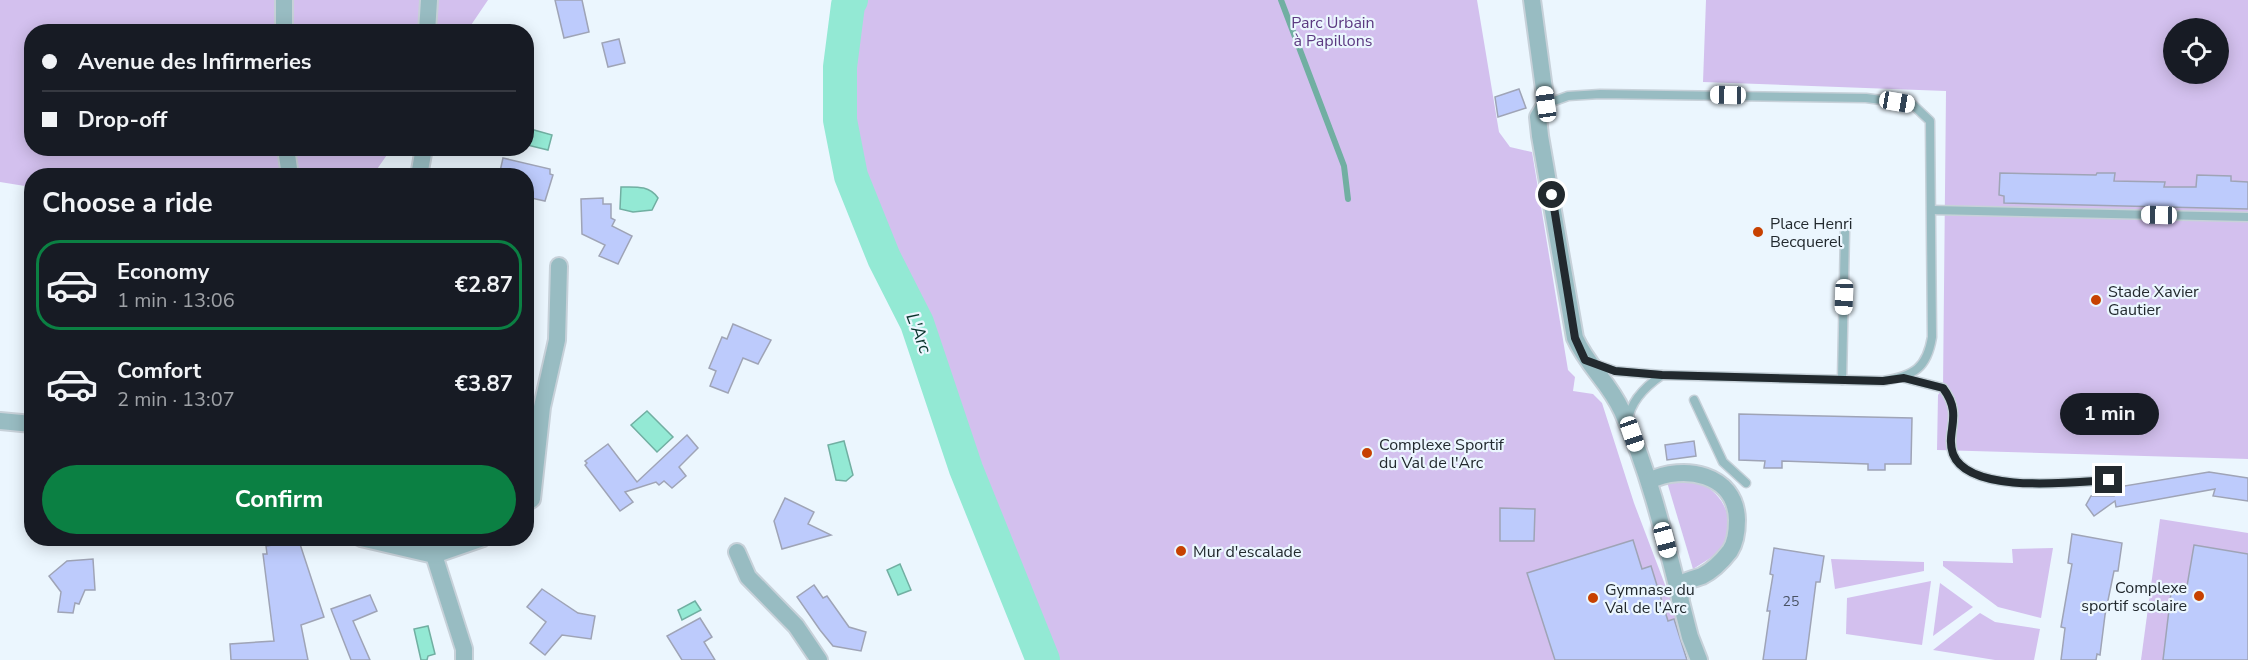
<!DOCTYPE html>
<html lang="en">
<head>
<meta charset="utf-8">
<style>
	body { margin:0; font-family:"Nunito Sans",sans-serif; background:#20242c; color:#f1f3f6; height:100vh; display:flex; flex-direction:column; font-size:22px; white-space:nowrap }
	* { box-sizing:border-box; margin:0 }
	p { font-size:20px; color:#9ea1a6 }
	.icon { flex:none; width:33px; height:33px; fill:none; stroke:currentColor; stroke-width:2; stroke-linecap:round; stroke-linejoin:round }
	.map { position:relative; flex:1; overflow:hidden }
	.sheet { position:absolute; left:24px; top:168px; width:510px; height:378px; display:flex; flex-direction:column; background:#171b24; border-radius:24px; box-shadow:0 3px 15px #0003 }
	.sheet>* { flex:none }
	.guide { position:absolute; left:24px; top:24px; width:510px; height:132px; border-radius:24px; box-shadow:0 3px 15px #0003; display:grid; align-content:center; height:132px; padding:0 18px; background:#171b24 }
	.buttons { position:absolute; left:2163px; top:18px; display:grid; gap:12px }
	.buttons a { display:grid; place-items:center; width:66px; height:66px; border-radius:50%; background:#171b24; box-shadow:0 3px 15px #0003; font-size:30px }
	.end { position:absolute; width:27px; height:27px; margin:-14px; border:8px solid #22292e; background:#fff; box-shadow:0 0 0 3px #fff }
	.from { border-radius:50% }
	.bubble { position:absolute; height:42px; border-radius:21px; background:#171b24; box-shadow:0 3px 15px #0003; font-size:20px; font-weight:700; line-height:42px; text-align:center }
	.car { position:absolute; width:18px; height:36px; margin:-18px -9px; border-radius:8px; box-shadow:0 0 4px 2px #0007; background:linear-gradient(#fff 24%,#345 0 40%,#fff 0 76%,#345 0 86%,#fff 0) }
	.guide b { display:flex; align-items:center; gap:21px; height:57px; font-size:22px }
	.guide b+b { border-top:2px solid #363941 }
	.guide i { width:15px; height:15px; background:#f1f3f6 }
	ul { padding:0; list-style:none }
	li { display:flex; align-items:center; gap:18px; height:90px; margin:0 12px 9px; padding:0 6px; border:3px solid transparent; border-radius:24px }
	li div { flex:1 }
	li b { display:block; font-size:22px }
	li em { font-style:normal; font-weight:700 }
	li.current { border-color:#0b8043 }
	li>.icon { width:54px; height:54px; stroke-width:1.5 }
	h2 { padding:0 18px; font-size:27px; line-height:72px }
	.cta { display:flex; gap:12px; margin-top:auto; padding:12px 18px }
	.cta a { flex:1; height:69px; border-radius:36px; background:#0b8043; color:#fff; font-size:24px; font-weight:700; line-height:69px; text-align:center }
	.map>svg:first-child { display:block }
	.green { fill:#d3c0ee; fill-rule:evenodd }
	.water { fill:#93e9d4; stroke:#71afa2; stroke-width:1.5 }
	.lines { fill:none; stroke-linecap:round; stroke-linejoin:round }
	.stream { stroke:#71afa2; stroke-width:6 }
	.river { stroke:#93e9d4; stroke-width:34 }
	.building { fill:#bdcbfc; stroke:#9fa4b6; stroke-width:1.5 }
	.service-casing { stroke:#c7d1d9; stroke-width:11 }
	.minor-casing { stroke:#c7d1d9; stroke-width:20 }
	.service { stroke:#98bcc2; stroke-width:8 }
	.minor { stroke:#98bcc2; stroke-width:16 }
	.route { stroke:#22292e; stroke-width:8 }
	.poi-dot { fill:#c74101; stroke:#ebf6fe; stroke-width:2 }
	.labels { text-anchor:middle; stroke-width:4.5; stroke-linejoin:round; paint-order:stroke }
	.number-label { font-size:14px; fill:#495262 }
	.park-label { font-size:16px; fill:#5c3a81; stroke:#ebf6fe }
	.poi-label { font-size:16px; fill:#22292e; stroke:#ebf6fe; text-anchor:start }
	.water-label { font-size:18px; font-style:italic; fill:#08322a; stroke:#ebf6fe }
</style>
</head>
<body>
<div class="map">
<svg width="2248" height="660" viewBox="0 0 2248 660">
	<rect width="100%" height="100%" fill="#ebf6fe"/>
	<g class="green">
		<path d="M0 0H488L467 31 32 32V148L391 149 373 175 32 176 31 187 0 182Z"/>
		<path d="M851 0H1477L1499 132 1510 147 1532 152 1568 370 1575 377 1573 391 1593 394 1602 403 1634 503 1675 611 1687 660H1043L966 469 917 323 884 258 851 176 840 120V66L848 5Z"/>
		<path d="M1706 0H2248V459L1937 450 1938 395 1943 388 1946 91 1703 82ZM2174 28H2218V74H2174Z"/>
		<path d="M1698 481C1726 496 1736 520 1723 550L1693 569 1667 482Z"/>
		<path d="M2160 519 2248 533V660H2141Z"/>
		<path d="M2053 548 2041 618 1998 607 1943 566V561L2013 563 2012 549Z"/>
		<path d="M1831 559 1924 562V571L1835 589Z"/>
		<path d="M1931 581 1922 645 1846 634 1847 598Z"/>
		<path d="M1940 583 1973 607 1933 636Z"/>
		<path d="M1980 613 1995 622 2040 629 2034 660H1995L1933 650Z"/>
	</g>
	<g class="water">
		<path d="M527 128 552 135 548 150 527 145Z"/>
		<path d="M621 187C635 187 649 185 658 198L652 210 633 212 620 209Z"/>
		<path d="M647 411 673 437 657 452 631 425Z"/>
		<path d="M844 441 853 475 846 481 836 480 828 445Z"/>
		<path d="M900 564 911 590 898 595 887 570Z"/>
		<path d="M695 601 701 610 682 620 678 610Z"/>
		<path d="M428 626 435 654 428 656 427 660H421L414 629Z"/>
	</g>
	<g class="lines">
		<path class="stream" d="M1281 0 1344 166 1348 199"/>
		<path class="river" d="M851 0 848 5 840 67V120L851 176 884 258 917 323 966 469 1043 660"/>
	</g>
	<g class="building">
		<path d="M555 0H582L589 32 564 38Z"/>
		<path d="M619 39 625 63 608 67 602 43Z"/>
		<path d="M1519 89 1526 108 1498 117 1495 97Z"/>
		<path d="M503 158 550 169V174L553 175 545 201 531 198V194L526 193V176H499Z"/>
		<path d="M2000 173 2096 175 2097 173H2115L2114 181 2165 182 2164 187H2196L2197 175 2231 176V181L2248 182V209L2004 203V196L1999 195Z"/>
		<path d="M603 198V204H611V218L615 220 612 226 632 236 618 264 599 256 605 245 582 234 581 199Z"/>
		<path d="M733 324 771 340 758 364 743 358 728 393 710 386 716 371 709 368 722 337 727 339Z"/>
		<path d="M1739 414 1912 418 1911 464H1885V470H1868V464L1782 461V468H1764L1765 461 1739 460Z"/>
		<path d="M687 435 698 448 679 467 686 476 672 488 664 481 659 485 656 482 625 492 633 502 620 511 585 465 587 463 585 461 608 444 637 482Z"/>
		<path d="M1694 441 1696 456 1667 460 1665 445Z"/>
		<path d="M2209 472 2248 478V501L2213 496 2215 489 2116 507 2115 501 2094 516 2086 505 2091 496H2114L2112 488Z"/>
		<path d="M785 498 814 512 808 524 831 535 782 549 774 521Z"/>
		<path d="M1500 508 1535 509 1534 541H1500Z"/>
		<path d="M2072 534 2122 543 2118 571H2114L2105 615 2100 655 2097 654 2096 660H2061L2065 628 2061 627 2072 564 2068 563Z"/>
		<path d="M1633 540 1642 569 1651 566 1668 621 1674 619 1687 660H1555L1527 573Z"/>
		<path d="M299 541 324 617 301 625 308 660H231L230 644 274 641 263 554H267L266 546Z"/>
		<path d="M2194 545 2248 554V660H2163L2171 593 2186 592Z"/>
		<path d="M1774 548 1824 556 1820 582H1816L1806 660H1763L1770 611H1767L1773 575 1770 574Z"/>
		<path d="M93 559 95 590H85L79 604 75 603 73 613 58 612 61 592 49 576 67 561Z"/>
		<path d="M814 585 823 598 827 596 849 627 866 632 861 651 833 646 820 630 797 597Z"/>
		<path d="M542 589 578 613 595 616 591 639 562 635 545 655 530 643 546 622 527 607Z"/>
		<path d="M370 595 377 611 353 621 370 660H351L331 609Z"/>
		<path d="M700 618 712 637 704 642 715 660H682L667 636Z"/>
	</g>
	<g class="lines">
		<g class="service-casing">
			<g id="service">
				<path d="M1546 104 1568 96 1600 94 1866 98 1912 104 1930 121 1932 337C1927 368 1914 376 1883 381L1662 375C1646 386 1630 402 1628 421"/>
				<path d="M1932 210 2248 217"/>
				<path d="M1592 363 1615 371 1661 375"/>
				<path d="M1904 378 1943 388C1964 416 1945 431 1953 454 1969 495 2073 482 2109 480"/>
				<path d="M1842 380 1845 231"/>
				<path d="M1694 400 1723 462 1746 483"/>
			</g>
		</g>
		<g class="minor-casing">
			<g id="minor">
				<path d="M284 0V32"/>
				<path d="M1532 0 1546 104 1538 117 1540 136 1575 338C1588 367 1609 382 1622 411 1654 482 1670 561 1690 637L1699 660"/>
				<path d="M427 32 429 0"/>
				<path d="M286 148 290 176"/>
				<path d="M419 176 424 148"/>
				<path d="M0 421 32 424"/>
				<path d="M1649 481C1683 464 1736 473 1737 520 1737 530 1736 542 1730 551 1723 560 1712 571 1702 576 1697 578 1690 579 1685 582L1680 599"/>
				<path d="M526 503 532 499 542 407 557 340 559 266"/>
				<path d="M361 538 434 555 464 649V660"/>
				<path d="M424 538 434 555 483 538"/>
				<path d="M737 552 748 577 796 626 819 660"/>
			</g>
		</g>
		<use href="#service" class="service"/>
		<use href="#minor" class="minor"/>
	</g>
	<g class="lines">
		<path class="route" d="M1552 195 1575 338 1585 360 1615 371 1662 375 1883 381 1904 378 1943 388C1964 416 1945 431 1953 454 1969 495 2074 482 2109 480"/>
	</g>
	<g class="poi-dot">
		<circle cx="1758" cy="232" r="6"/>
		<circle cx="2096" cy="300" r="6"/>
		<circle cx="1367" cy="453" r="6"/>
		<circle cx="1181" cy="551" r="6"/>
		<circle cx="2199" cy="596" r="6"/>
		<circle cx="1593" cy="598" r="6"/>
	</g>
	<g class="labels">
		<g class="number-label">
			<text x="1791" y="606">25</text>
		</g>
		<g class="park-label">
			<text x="1333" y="28">Parc Urbain<tspan x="1333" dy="18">à Papillons</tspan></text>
		</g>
		<g class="poi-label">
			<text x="1770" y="229">Place Henri<tspan x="1770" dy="18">Becquerel</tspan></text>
			<text x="2108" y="297">Stade Xavier<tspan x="2108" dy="18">Gautier</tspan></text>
			<text x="1379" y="450">Complexe Sportif<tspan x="1379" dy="18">du Val de l'Arc</tspan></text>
			<text x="1193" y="557">Mur d'escalade</text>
			<text x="2187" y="593" text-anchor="end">Complexe<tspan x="2187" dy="18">sportif scolaire</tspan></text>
			<text x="1605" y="595">Gymnase du<tspan x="1605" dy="18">Val de l'Arc</tspan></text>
		</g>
		<g class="water-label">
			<text transform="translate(919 333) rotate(69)" y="6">L'Arc</text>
		</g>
	</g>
</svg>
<div class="buttons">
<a><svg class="icon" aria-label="locate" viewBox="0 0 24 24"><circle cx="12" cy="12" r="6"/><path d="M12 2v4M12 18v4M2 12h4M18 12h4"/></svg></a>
</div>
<i class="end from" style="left:1552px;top:195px"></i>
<i class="end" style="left:2109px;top:480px"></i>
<div class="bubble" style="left:2060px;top:393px;width:99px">1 min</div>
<i class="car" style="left:1728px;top:95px;rotate:271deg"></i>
<i class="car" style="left:1897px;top:102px;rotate:100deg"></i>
<i class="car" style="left:1546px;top:104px;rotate:352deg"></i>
<i class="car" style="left:2159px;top:215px;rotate:271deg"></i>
<i class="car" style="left:1844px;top:297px;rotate:182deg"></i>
<i class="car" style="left:1632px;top:434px;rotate:161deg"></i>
<i class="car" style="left:1665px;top:540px;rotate:165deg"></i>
<div class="guide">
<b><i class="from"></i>Avenue des Infirmeries</b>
<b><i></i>Drop-off</b>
</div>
<section class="sheet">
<h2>Choose a ride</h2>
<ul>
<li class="current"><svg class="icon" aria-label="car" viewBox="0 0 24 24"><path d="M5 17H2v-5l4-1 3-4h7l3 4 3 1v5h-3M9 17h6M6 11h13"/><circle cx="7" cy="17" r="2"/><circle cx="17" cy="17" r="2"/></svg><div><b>Economy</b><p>1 min · 13:06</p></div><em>€2.87</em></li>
<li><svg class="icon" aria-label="car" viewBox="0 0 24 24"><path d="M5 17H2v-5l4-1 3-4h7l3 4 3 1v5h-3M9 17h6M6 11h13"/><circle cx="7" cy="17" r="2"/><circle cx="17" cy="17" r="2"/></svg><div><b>Comfort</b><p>2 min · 13:07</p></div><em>€3.87</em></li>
</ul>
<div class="cta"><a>Confirm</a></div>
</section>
</div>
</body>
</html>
